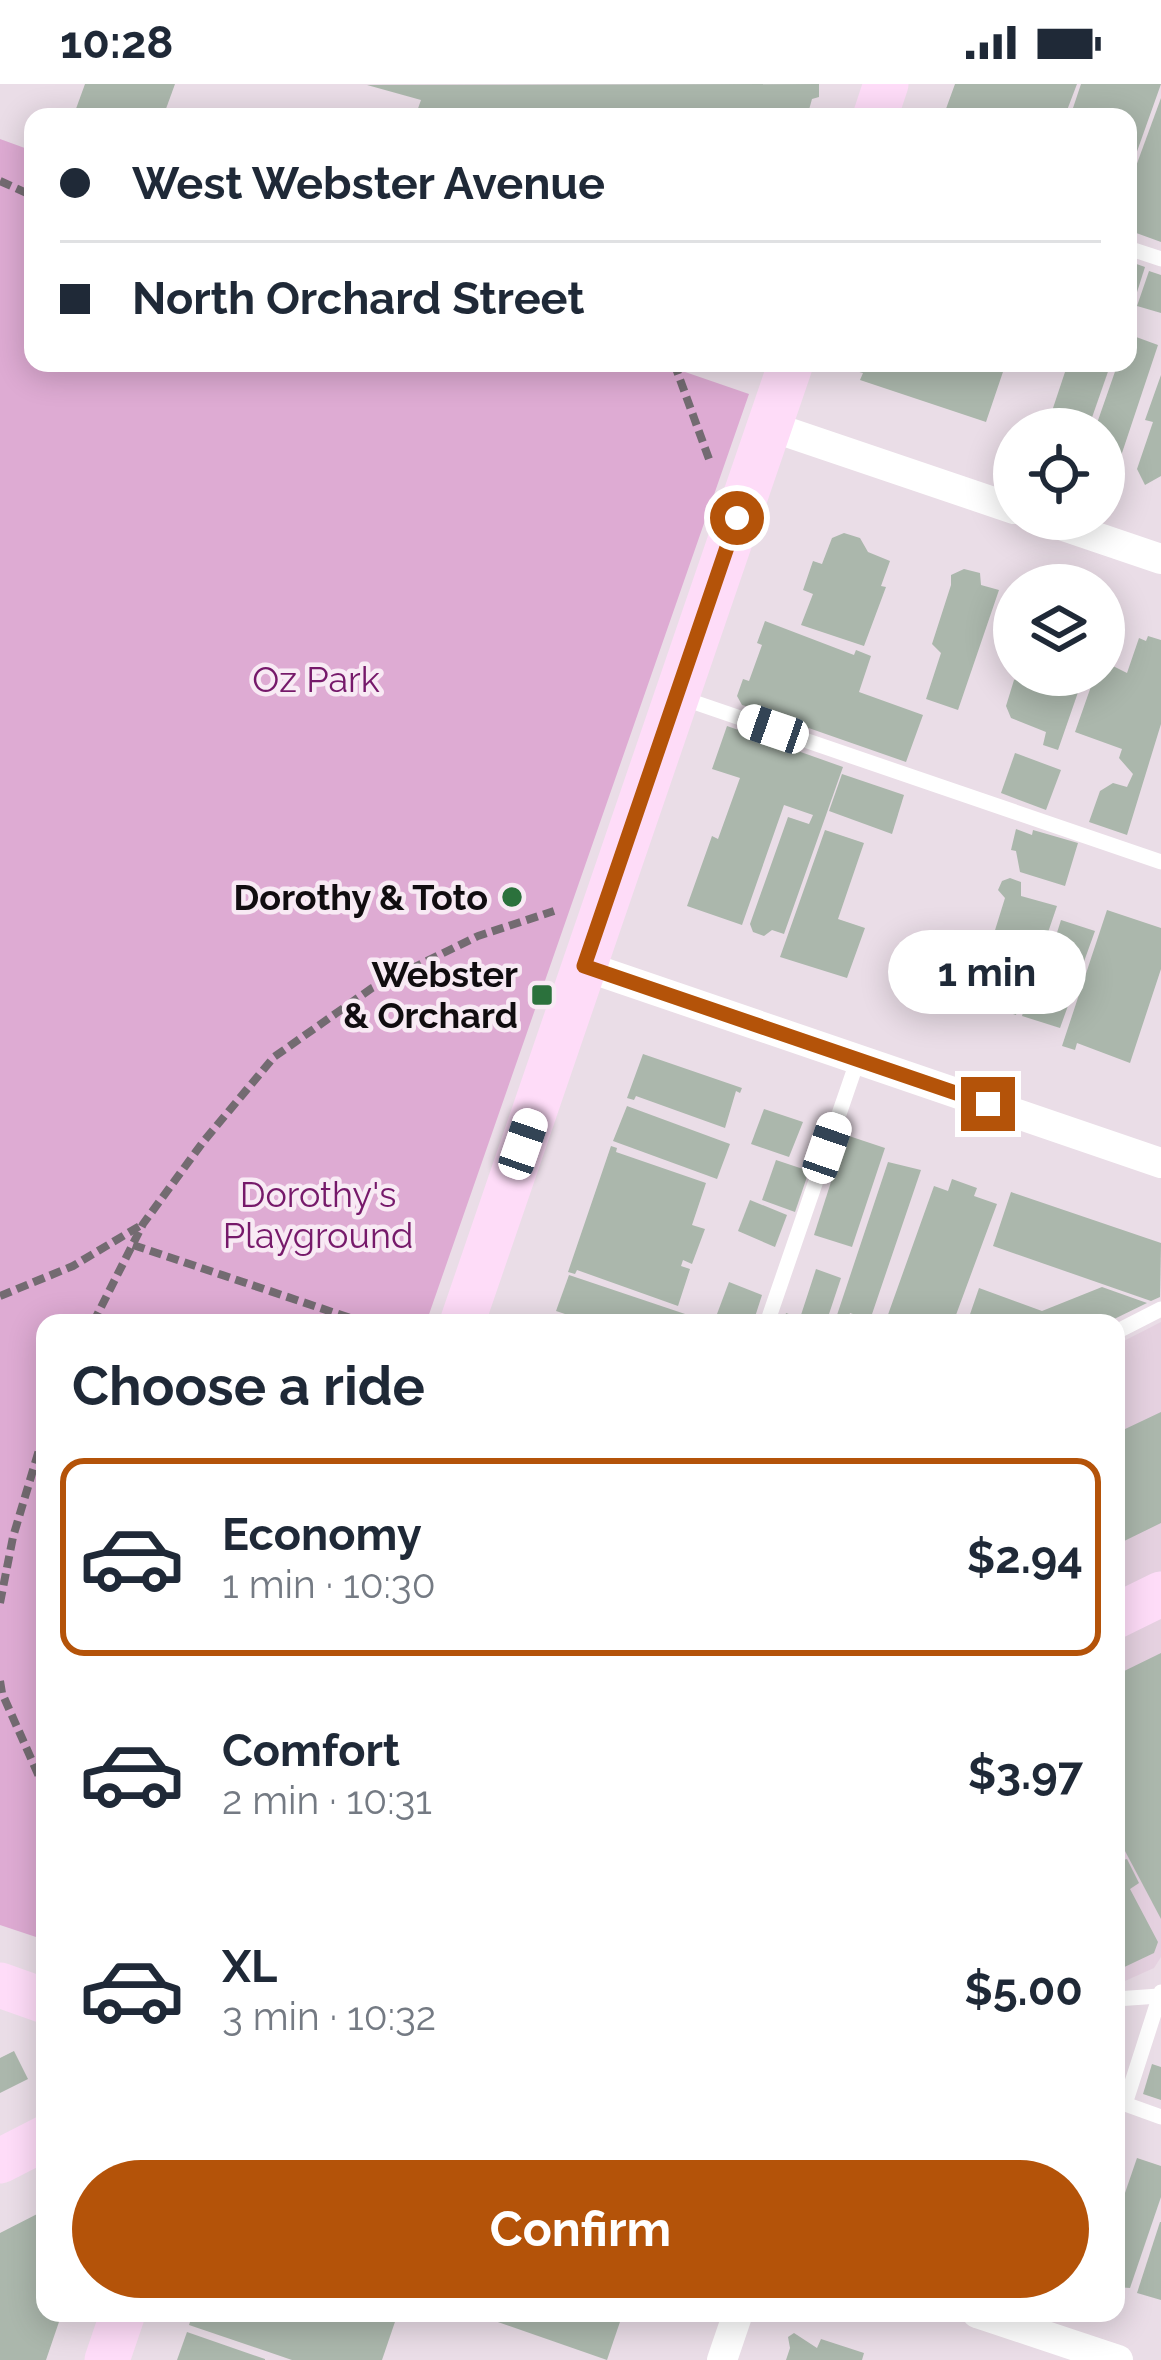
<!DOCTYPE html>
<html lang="en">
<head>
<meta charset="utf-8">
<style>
	body { margin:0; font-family:Raleway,sans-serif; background:#f6f6f7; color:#1f2937; height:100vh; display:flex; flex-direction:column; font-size:45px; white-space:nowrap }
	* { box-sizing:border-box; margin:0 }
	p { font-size:39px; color:#747a83 }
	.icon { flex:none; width:66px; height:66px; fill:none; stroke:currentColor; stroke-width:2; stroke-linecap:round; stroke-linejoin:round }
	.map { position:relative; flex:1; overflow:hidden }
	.sheet { position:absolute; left:36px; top:1230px; width:1089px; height:1008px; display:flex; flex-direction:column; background:#fff; border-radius:24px; box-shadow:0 6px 30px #0003 }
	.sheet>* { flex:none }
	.top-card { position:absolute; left:24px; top:24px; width:1113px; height:264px; border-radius:24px; box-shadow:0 6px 30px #0003; display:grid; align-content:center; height:264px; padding:0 36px; background:#fff }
	.buttons { position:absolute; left:993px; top:324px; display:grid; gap:24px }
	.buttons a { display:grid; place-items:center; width:132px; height:132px; border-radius:50%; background:#fff; box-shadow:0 6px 30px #0003; font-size:60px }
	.end { position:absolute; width:54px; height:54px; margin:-27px; border:15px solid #b45309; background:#fff; box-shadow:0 0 0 6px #fff }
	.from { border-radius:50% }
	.bubble { position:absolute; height:84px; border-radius:42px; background:#fff; box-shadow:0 6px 30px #0003; font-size:39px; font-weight:700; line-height:84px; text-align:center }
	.car { position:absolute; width:36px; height:72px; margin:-36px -18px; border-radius:15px; box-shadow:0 0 9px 3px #0007; background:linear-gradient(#fff 24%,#345 0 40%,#fff 0 76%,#345 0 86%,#fff 0) }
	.top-card b { display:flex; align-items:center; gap:42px; height:114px; font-size:45px }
	.top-card b+b { border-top:3px solid #e0e1e3 }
	.top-card i { width:30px; height:30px; background:#1f2937 }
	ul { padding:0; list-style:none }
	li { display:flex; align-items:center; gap:36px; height:198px; margin:0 24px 18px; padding:0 12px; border:6px solid transparent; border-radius:24px }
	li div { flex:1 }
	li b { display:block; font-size:45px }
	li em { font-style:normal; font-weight:700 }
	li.on { border-color:#b45309 }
	li>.icon { width:108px; height:108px; stroke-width:1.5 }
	h2 { padding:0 36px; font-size:54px; line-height:144px }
	.primary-button { display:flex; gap:24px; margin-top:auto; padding:24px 36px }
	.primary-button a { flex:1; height:138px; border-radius:72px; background:#b45309; color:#fff; font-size:48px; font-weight:700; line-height:138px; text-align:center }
	.status { display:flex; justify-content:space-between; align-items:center; height:84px; padding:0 60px; background:#fff; direction:ltr }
	.status svg { height:33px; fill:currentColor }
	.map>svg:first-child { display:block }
	.built { fill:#e5d1e0 }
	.green { fill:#deabd3 }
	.building { fill:#abb7ac }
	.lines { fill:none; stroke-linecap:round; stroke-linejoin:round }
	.path { stroke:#736b71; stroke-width:8; stroke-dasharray:12 6; stroke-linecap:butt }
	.lane { stroke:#fff; stroke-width:15 }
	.street { stroke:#fff; stroke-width:30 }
	.secondary { stroke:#fedcf8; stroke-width:45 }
	.route { stroke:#b45309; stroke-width:15 }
	.poi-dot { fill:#2b713c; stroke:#f8eaf4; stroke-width:4.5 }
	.labels { text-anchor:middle; stroke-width:9; stroke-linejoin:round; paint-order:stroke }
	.park-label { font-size:36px; fill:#76196a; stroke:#f8eaf4 }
	.poi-label { font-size:36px; font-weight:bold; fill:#110d10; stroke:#f8eaf4; text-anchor:end }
</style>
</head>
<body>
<div class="status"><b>10:28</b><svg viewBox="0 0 49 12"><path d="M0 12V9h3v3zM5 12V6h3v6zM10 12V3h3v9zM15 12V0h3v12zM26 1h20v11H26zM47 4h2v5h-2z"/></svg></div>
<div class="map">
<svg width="1161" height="2276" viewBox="0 0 1161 2276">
	<rect width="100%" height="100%" fill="#eadde7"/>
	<path class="built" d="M1161 1238V1873L1154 1884 1116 1901V1261Z"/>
	<path class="green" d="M0 55 33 67V279H659L749 310 426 1239H45V1856L0 1841Z"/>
	<g class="building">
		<path d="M85 0H175L163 33H73Z"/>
		<path d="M819 0V13L812 15 807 33H415L421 16 367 1Z"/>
		<path d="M955 0H1077L1066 29 1053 24 1050 33H943Z"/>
		<path d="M1081 0H1161L1129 90 1128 33H1070Z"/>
		<path d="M1161 14V158L1128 146V104Z"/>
		<path d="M1128 177 1145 183 1132 224 1128 223Z"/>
		<path d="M1149 187 1161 191V229L1137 222Z"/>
		<path d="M1128 250 1158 261 1120 375 1104 369V345H1095L1118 279H1128Z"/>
		<path d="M855 279H1006L986 338 860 296 863 289 852 286Z"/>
		<path d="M1068 279H1111L1088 345H1046Z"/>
		<path d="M1161 291V392L1145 401 1137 385 1153 338 1145 336Z"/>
		<path d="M844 449 860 454 868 468 890 477 881 502 886 503 864 562 801 541 813 510 803 506 813 477 822 480 832 454Z"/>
		<path d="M964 485 980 489 981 501 999 506 958 626 926 615 941 569 932 560 951 501V491Z"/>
		<path d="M765 537 854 571 856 566 871 572 859 608 923 631 906 678 800 641 794 645 784 641 780 632 742 621 737 612 743 595 749 597 762 561 757 559Z"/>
		<path d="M1148 552 1161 556V640L1127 751 1089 738 1100 707 1113 699 1127 703 1133 690 1119 674 1122 665 1075 648 1095 591H1104V582L1109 580 1127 589 1139 554 1146 557Z"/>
		<path d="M1023 591H1084L1058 666 1043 661 1046 648 1011 634 1006 622 1014 596Z"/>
		<path d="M727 642 843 683 784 850 772 846 764 852 753 848 750 840 788 733 809 740 813 731 784 721 742 841 687 822 712 752 718 755 740 694 712 685Z"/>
		<path d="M1015 669 1061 686 1046 726 1001 709Z"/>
		<path d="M842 690 904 711 892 750 829 727Z"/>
		<path d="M1016 745 1032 751 1033 746 1078 759 1065 802 1020 788 1016 767 1011 766Z"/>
		<path d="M825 746 864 759 838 835 865 844 847 894 780 873Z"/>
		<path d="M1010 794 1021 798V812L1057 822 1040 872 1049 874 1061 836 1095 847 1060 944 1022 932 1035 889 1027 894 1016 931 973 917 1005 814 998 806 1002 797Z"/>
		<path d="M1107 826 1161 844V885L1130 979 1077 959 1075 966 1062 962Z"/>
		<path d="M643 970 742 1004 740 1009 736 1007 725 1044 636 1012 634 1016 627 1014Z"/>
		<path d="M627 1022 730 1060 717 1095 613 1057Z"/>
		<path d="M764 1025 803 1038 789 1073 751 1060Z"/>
		<path d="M846 1051 885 1064 852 1163 814 1151Z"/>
		<path d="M611 1062 617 1064 616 1068 706 1099 692 1141 705 1145 692 1180 683 1176 681 1182 690 1185 678 1222 577 1186 575 1190 568 1188Z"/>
		<path d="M776 1076 809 1087 795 1128 762 1116Z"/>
		<path d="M888 1078 921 1086 870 1236 850 1229 848 1235 837 1231Z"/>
		<path d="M952 1095 977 1104 974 1112 997 1120 953 1239H885L934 1102 948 1107Z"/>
		<path d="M1011 1108 1161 1159 1160 1213 1151 1217 993 1162Z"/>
		<path d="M750 1116 787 1131 775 1163 738 1147Z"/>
		<path d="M816 1185 841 1194 826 1239H783L786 1229 800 1234Z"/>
		<path d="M569 1191 697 1234 695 1239H592L556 1227Z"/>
		<path d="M729 1198 762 1211 753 1239 717 1230Z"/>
		<path d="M1102 1203 1147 1219 1106 1239H967L979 1204 1042 1227Z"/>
		<path d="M1161 1328V1439L1116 1461V1333L1123 1346Z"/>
		<path d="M1161 1569V1835L1116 1750V1591Z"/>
		<path d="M1127 1775 1139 1799 1130 1805 1158 1858 1154 1869 1116 1887V1778Z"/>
		<path d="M1116 1936 1125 1940 1117 1964H1116Z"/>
		<path d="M14 1967 28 1995 0 2009V1974Z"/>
		<path d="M1152 1980 1161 1983V2016L1143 2010Z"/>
		<path d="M1137 2074 1161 2082V2113L1130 2204 1116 2203V2135Z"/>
		<path d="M45 2126V2229H62L46 2276H0V2149Z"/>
		<path d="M1160 2138H1161V2216L1137 2209Z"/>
		<path d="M193 2229H398L382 2276H292L189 2241Z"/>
		<path d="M472 2229H623L607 2276Z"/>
		<path d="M187 2248 265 2275V2276H177Z"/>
		<path d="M794 2249 817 2264 821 2255 864 2269 862 2276H786L790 2264 788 2253Z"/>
	</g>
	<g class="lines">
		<g class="path">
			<path d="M0 97 33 112"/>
			<path d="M674 279 709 375"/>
			<path d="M133 1161 365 1239"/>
			<path d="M0 1212 73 1182 143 1140"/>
			<path d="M93 1239 143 1140 203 1058 274 973 372 904 478 852 554 827"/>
			<path d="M0 1519 13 1453 45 1346"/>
			<path d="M0 1597 2 1609 45 1706"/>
		</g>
		<g class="lane">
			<path d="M1128 164 1161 175"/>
			<path d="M679 613 1161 778"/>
			<path d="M767 1239 858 975"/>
			<path d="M1116 1248 1161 1225"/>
			<path d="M1161 1908 1125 2020 1161 2033"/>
			<path d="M1116 1915 1159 1912"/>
		</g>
		<g class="street">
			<path d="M769 342 1014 425"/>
			<path d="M1043 435 1161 475"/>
			<path d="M584 882 1161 1079"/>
			<path d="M977 2229 1118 2276"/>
			<path d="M722 2276 738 2229"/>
		</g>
		<g class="secondary">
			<path d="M875 33 886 0"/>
			<path d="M462 1239 791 279"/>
			<path d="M1116 1532 1161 1510"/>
			<path d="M0 1901 45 1917"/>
			<path d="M0 2077 45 2054"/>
			<path d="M107 2276 123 2229"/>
		</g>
	</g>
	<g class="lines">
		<path class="route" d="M737 434 584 882 988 1020"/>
	</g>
	<g class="poi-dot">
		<circle cx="512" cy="813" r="12"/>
		<rect x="530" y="899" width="24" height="24" rx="6"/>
	</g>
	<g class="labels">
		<g class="park-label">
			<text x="316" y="608">Oz Park</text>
			<text x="318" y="1123">Dorothy's<tspan x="318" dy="41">Playground</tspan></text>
		</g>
		<g class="poi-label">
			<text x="488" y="826">Dorothy &amp; Toto</text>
			<text x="518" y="903">Webster<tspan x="518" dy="41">&amp; Orchard</tspan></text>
		</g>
	</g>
</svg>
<div class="buttons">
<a><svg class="icon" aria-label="locate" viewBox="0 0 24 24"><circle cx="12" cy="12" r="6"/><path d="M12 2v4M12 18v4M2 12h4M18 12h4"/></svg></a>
<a><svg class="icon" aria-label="layers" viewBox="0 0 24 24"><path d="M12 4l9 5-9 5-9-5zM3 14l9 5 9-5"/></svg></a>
</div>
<i class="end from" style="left:737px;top:434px"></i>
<i class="end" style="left:988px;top:1020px"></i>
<div class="bubble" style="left:888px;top:846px;width:198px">1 min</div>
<i class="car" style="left:773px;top:645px;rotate:289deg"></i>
<i class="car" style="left:523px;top:1060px;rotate:19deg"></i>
<i class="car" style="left:827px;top:1064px;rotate:19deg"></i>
<div class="top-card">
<b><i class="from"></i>West Webster Avenue</b>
<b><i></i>North Orchard Street</b>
</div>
<section class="sheet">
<h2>Choose a ride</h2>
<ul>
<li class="on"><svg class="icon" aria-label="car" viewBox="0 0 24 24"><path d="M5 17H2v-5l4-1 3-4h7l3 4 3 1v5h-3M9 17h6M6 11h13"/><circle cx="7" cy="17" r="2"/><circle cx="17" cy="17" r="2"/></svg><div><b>Economy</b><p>1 min · 10:30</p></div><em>$2.94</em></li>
<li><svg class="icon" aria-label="car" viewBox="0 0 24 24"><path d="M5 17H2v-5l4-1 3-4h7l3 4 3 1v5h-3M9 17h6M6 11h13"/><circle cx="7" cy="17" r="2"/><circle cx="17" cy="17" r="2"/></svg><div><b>Comfort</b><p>2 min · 10:31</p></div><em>$3.97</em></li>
<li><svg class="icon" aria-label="car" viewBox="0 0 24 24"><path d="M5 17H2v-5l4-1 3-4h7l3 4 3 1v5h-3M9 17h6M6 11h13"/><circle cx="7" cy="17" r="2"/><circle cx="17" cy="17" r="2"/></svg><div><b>XL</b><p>3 min · 10:32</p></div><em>$5.00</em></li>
</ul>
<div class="primary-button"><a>Confirm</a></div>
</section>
</div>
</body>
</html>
